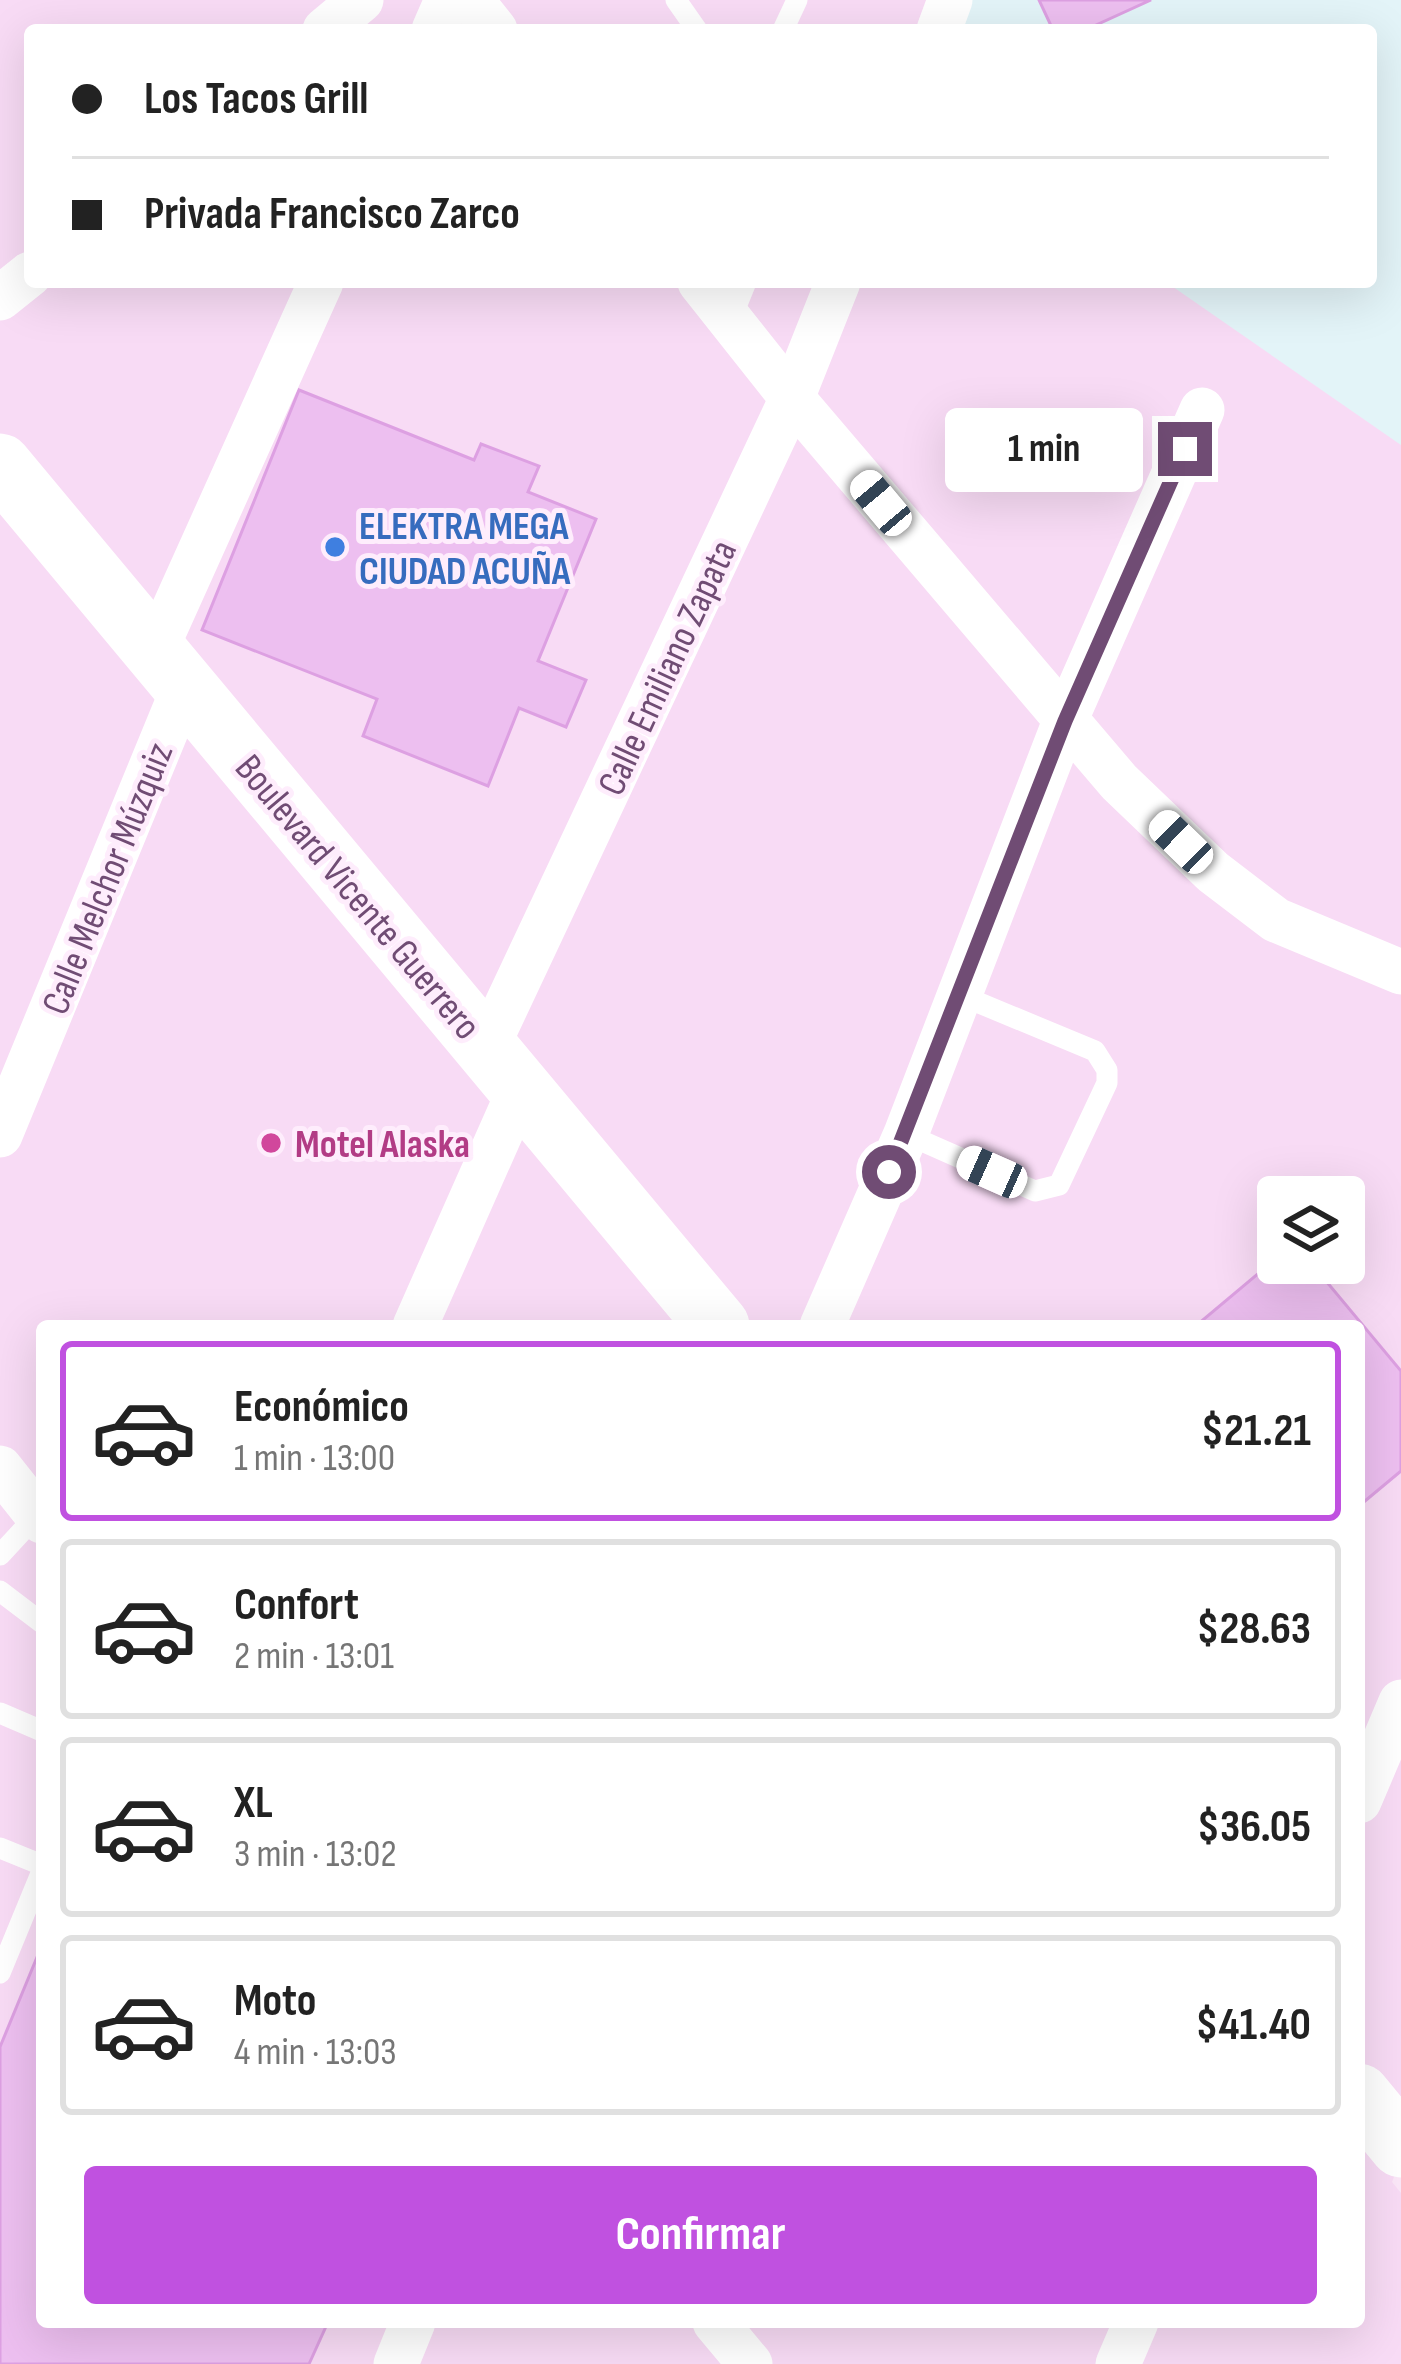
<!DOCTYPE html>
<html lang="es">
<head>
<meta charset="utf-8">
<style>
	body { margin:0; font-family:"Sofia Sans Condensed",sans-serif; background:#f6f6f6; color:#222; height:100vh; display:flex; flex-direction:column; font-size:45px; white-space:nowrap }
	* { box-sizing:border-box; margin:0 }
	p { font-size:39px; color:#767676 }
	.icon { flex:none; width:66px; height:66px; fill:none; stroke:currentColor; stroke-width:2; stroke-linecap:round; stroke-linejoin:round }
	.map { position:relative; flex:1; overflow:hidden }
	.drawer { position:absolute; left:36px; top:1320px; width:1329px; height:1008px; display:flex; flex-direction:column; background:#fff; border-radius:12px; box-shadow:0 12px 48px #0002 }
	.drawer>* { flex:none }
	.hud { position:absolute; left:24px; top:24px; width:1353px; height:264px; border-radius:12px; box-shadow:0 12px 48px #0002; display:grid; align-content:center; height:264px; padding:0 48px; background:#fff }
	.controls { position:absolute; left:1257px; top:1176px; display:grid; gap:24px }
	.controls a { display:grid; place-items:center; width:108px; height:108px; border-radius:12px; background:#fff; box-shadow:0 12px 48px #0002; font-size:60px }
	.end { position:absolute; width:54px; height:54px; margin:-27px; border:15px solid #704c74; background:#fff; box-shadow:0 0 0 6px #fff }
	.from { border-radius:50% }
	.bubble { position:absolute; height:84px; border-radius:12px; background:#fff; box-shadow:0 12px 48px #0002; font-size:39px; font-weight:700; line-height:84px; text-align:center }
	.car { position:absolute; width:36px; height:72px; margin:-36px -18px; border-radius:15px; box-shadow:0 0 9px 3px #0007; background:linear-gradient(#fff 24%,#345 0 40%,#fff 0 76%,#345 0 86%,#fff 0) }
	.hud b { display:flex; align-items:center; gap:42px; height:114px; font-size:45px }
	.hud b+b { border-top:3px solid #e0e0e0 }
	.hud i { width:30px; height:30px; background:#222 }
	ul { padding:21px 0 0; list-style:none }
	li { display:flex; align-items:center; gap:36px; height:180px; margin:0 24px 18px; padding:0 24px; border:6px solid #e0e0e0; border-radius:12px }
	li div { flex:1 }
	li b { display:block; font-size:45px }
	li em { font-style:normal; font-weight:700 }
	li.current { border-color:#c051e0 }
	li>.icon { width:108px; height:108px; stroke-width:1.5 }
	.action { display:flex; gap:24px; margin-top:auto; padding:24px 48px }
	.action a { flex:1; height:138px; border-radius:12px; background:#c051e0; color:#fff; font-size:48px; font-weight:700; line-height:138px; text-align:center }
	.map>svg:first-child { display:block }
	.residential { fill:#f8dbf5; fill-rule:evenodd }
	.education { fill:#e3f4f8 }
	.building { fill:#edbff0; stroke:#dda0e2; stroke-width:3 }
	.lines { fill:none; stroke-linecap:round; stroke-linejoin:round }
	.lane { stroke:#fff; stroke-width:21 }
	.street { stroke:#fff; stroke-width:45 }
	.secondary { stroke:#fff; stroke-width:63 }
	.route { stroke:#704c74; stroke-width:15 }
	.shop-dot { fill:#3f7fe0; stroke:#feedfc; stroke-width:4.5 }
	.hotel-dot { fill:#d1479c; stroke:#feedfc; stroke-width:4.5 }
	.labels { text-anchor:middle; stroke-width:10; stroke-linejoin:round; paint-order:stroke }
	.shop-label { font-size:39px; font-weight:bold; fill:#366cbe; stroke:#feedfc; text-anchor:start }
	.street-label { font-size:39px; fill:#704c74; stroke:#feedfc }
	.hotel-label { font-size:39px; font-weight:bold; fill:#b23c85; stroke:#feedfc; text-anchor:start }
</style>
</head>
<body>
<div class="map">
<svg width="1401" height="2364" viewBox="0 0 1401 2364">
	<rect width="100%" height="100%" fill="#fbe7f8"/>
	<path class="residential" d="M0 0H1401V2160L1392 2182 1401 2193V2364H0ZM30 30H1371V282H30ZM1278 1197H1344V1263H1278ZM42 1326H1359V2322H42Z"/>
	<path class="education" d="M971 0H1401V445L1166 282H1371V30H958Z"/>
	<g class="building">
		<path d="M1039 0H1151L1085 30H1053Z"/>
		<path d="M299 390 474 460 481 444 539 466 528 492 596 519 538 661 586 680 566 727 519 708 488 786 363 736 377 699 202 630Z"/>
		<path d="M1278 1257V1263H1311L1401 1371V1471L1359 1506V1326L1198 1324Z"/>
		<path d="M42 1945V2322H328L309 2364H0V2047Z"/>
	</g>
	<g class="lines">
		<g class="lane">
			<path d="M676 0 697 30"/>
			<path d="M783 30 797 0"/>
			<path d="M731 319 746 282"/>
			<path d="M906 1134 1035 1191 1059 1185 1107 1083V1070L1095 1051 960 995"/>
			<path d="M0 1555 37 1515"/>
			<path d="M0 1591 42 1623"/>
			<path d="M0 1713 42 1731"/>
			<path d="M0 1848 42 1865"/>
			<path d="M0 1973 42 1871"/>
		</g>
		<g class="street">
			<path d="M471 0 495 30"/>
			<path d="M325 30 361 0"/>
			<path d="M434 30 447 0"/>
			<path d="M939 30 950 0"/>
			<path d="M700 282 792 398 1119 782 1213 872 1276 920 1401 972"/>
			<path d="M0 298 30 274"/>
			<path d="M155 651 321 282"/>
			<path d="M486 1049 792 398 838 282"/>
			<path d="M0 1135 184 687"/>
			<path d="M415 1326 520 1089"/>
			<path d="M822 1326 906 1134 1065 721 1202 410"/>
			<path d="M0 1468 42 1521"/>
			<path d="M1359 1801 1401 1702"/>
			<path d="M715 2322 750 2364"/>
			<path d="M396 2364 413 2322"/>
			<path d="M1118 2364 1136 2322"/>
		</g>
		<g class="secondary">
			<path d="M0 465 718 1326"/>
			<path d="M1359 2095 1401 2146"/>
		</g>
	</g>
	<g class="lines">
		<path class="route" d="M889 1172 1065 721 1185 449"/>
	</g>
	<circle class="shop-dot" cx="335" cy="547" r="12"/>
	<circle class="hotel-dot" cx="271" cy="1143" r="12"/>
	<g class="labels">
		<g class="shop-label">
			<text x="359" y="539">ELEKTRA MEGA<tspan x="359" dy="45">CIUDAD ACUÑA</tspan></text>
		</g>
		<g class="street-label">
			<text transform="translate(666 667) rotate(-65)" y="14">Calle Emiliano Zapata</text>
			<text transform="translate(106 878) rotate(-68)" y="14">Calle Melchor Múzquiz</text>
			<text transform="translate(359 896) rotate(50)" y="14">Boulevard Vicente Guerrero</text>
		</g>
		<g class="hotel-label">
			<text x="295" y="1157">Motel Alaska</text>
		</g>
	</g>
</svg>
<div class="controls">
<a><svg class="icon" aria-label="layers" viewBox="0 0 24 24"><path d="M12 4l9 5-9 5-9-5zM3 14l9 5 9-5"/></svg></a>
</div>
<i class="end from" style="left:889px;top:1172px"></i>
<i class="end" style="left:1185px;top:449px"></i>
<div class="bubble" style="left:945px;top:408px;width:198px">1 min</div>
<i class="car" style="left:881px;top:503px;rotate:320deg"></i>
<i class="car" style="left:1181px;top:842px;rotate:314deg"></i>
<i class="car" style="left:992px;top:1172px;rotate:294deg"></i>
<div class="hud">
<b><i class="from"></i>Los Tacos Grill</b>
<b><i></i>Privada Francisco Zarco</b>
</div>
<section class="drawer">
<ul>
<li class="current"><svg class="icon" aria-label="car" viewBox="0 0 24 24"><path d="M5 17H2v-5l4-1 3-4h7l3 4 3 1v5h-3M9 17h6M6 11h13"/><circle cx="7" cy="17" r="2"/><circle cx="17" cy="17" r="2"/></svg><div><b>Económico</b><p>1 min · 13:00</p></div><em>$21.21</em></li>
<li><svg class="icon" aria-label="car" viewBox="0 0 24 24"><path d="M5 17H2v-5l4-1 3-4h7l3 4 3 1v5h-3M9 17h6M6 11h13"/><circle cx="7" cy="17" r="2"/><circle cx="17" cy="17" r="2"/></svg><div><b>Confort</b><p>2 min · 13:01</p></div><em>$28.63</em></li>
<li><svg class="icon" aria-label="car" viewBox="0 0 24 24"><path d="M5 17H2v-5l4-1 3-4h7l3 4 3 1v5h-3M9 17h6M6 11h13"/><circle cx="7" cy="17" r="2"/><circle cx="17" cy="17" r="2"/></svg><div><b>XL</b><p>3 min · 13:02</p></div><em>$36.05</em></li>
<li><svg class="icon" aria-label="car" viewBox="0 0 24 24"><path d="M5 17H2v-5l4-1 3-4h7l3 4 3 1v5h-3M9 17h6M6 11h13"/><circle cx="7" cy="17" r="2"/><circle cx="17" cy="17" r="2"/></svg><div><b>Moto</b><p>4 min · 13:03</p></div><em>$41.40</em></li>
</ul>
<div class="action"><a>Confirmar</a></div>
</section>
</div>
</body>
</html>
